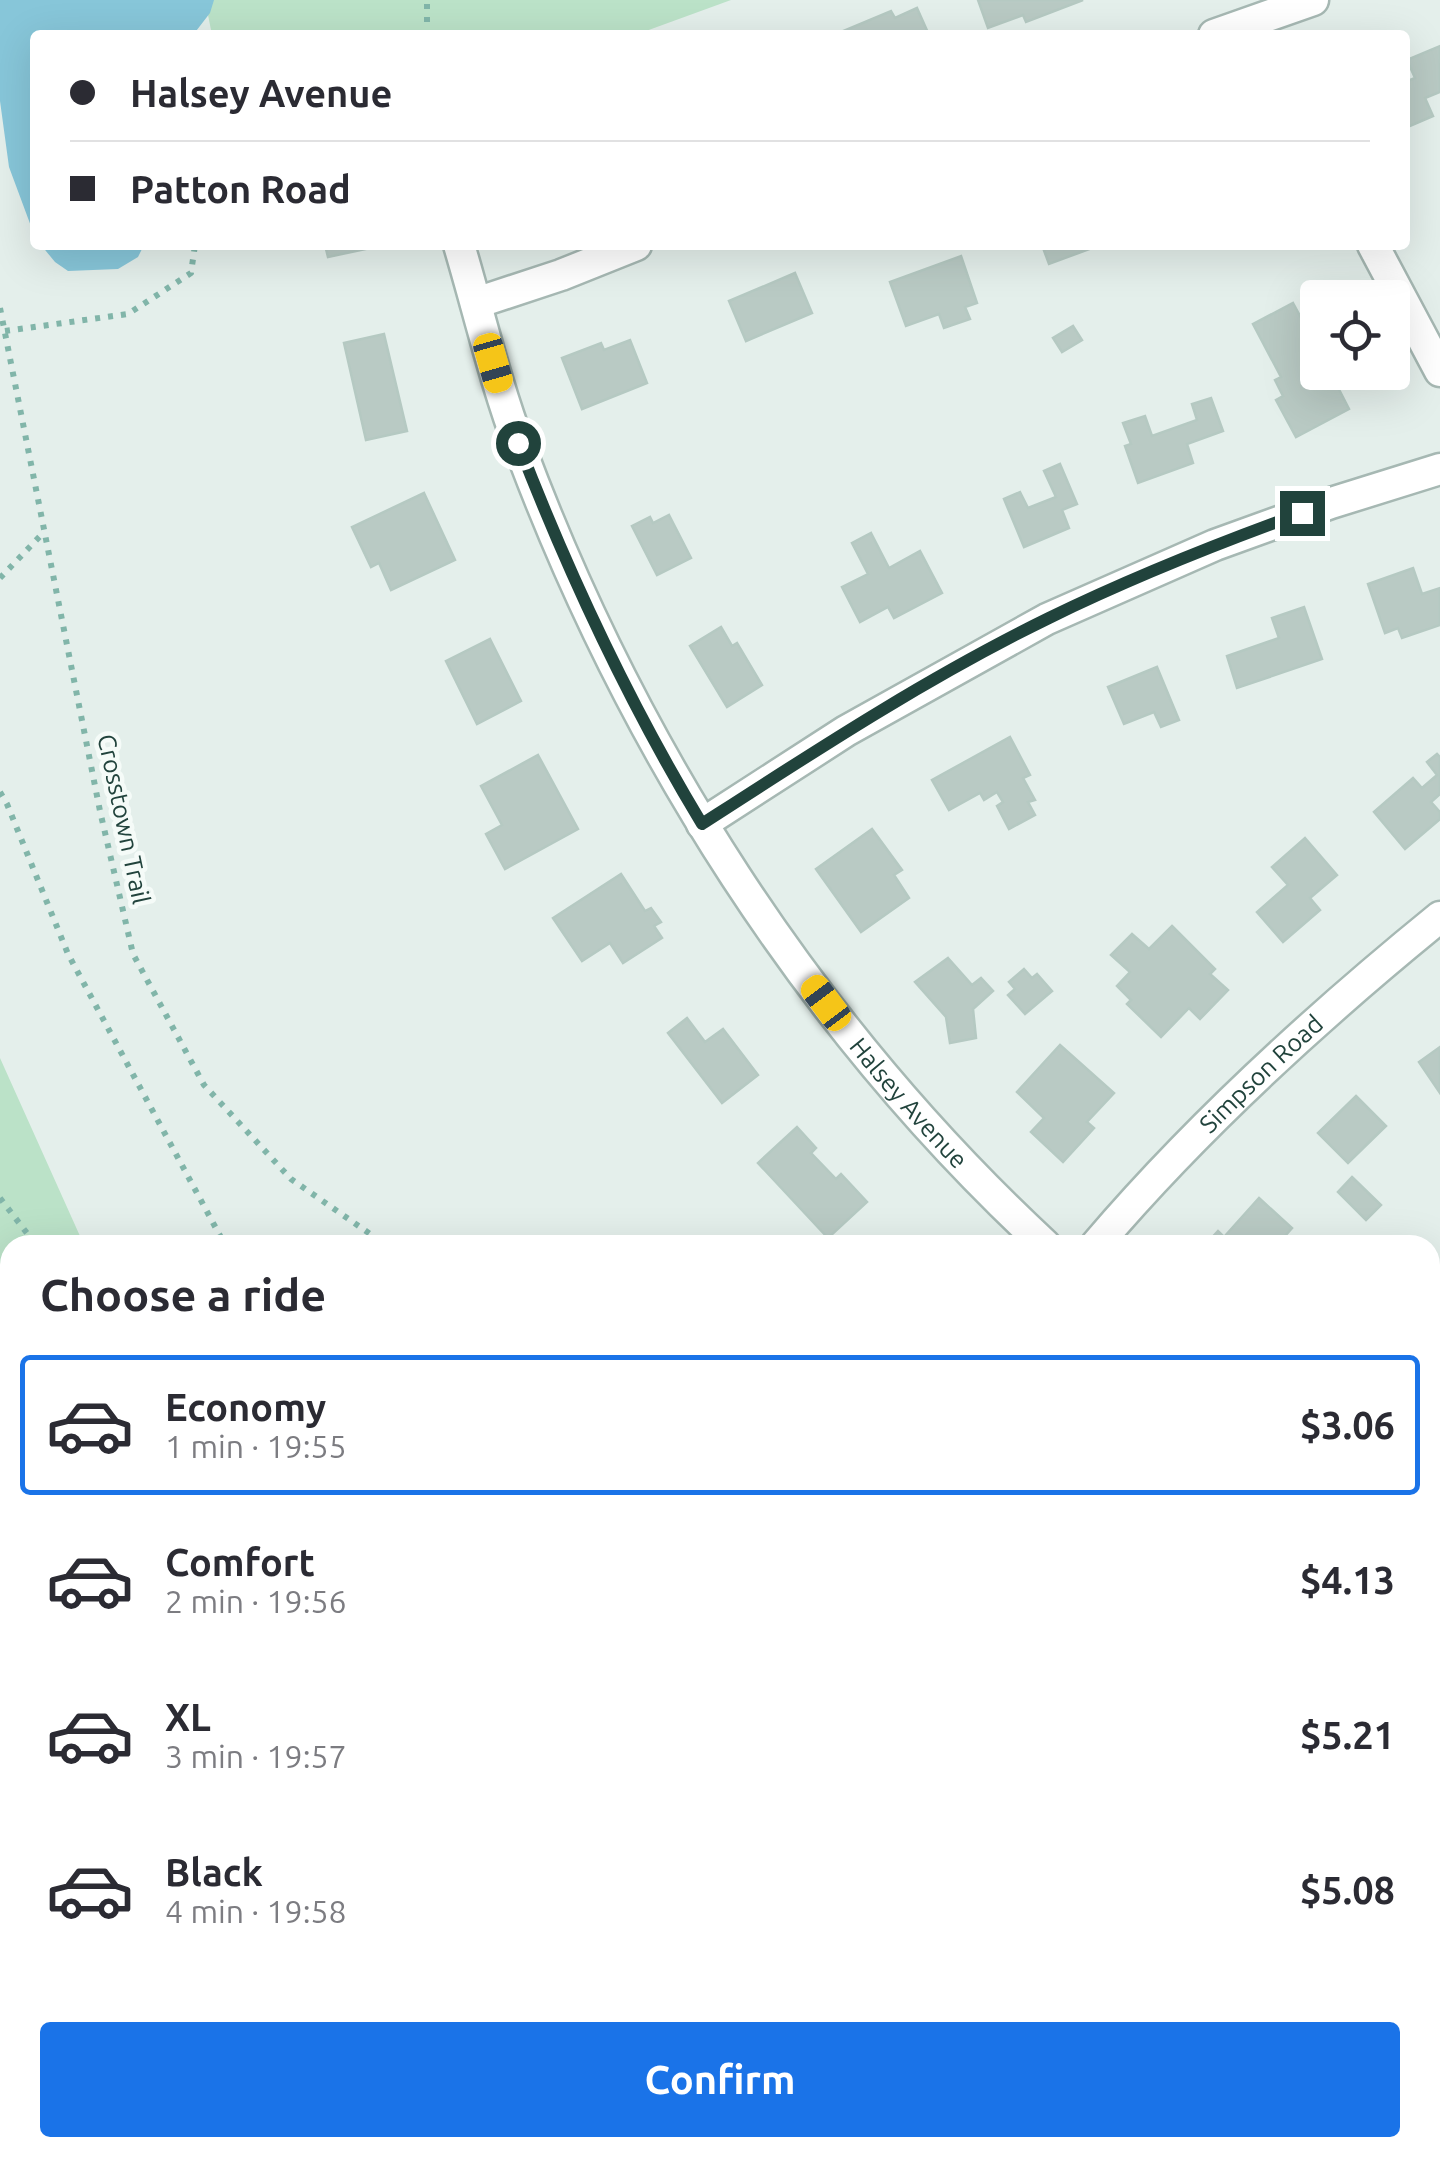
<!DOCTYPE html>
<html lang="en">
<head>
<meta charset="utf-8">
<style>
	body { margin:0; font-family:Ubuntu,sans-serif; background:#f7f7f7; color:#2b2b33; height:100vh; display:flex; flex-direction:column; font-size:38px; white-space:nowrap }
	* { box-sizing:border-box; margin:0 }
	p { font-size:32px; color:#7c7c81 }
	.icon { flex:none; width:55px; height:55px; fill:none; stroke:currentColor; stroke-width:2; stroke-linecap:round; stroke-linejoin:round }
	.map { position:relative; flex:1; overflow:hidden }
	.sheet { position:absolute; left:0px; top:1235px; width:1440px; height:922px; display:flex; flex-direction:column; background:#fff; border-radius:30px 30px 0 0; box-shadow:0 10px 40px #0002 }
	.sheet>* { flex:none }
	.hud { position:absolute; left:30px; top:30px; width:1380px; height:220px; border-radius:10px; box-shadow:0 10px 40px #0002; display:grid; align-content:center; height:220px; padding:0 40px; background:#fff }
	.buttons { position:absolute; left:1300px; top:280px; display:grid; gap:20px }
	.buttons a { display:grid; place-items:center; width:110px; height:110px; border-radius:10px; background:#fff; box-shadow:0 10px 40px #0002; font-size:50px }
	.end { position:absolute; width:45px; height:45px; margin:-22px; border:12px solid #21433c; background:#fff; box-shadow:0 0 0 5px #fff }
	.from { border-radius:50% }
	.car { position:absolute; width:30px; height:60px; margin:-30px -15px; border-radius:12px; box-shadow:0 0 8px 2px #0007; background:linear-gradient(#f5c518 24%,#345 0 40%,#f5c518 0 76%,#345 0 86%,#f5c518 0) }
	.hud b { display:flex; align-items:center; gap:35px; height:95px; font-size:38px }
	.hud b+b { border-top:2px solid #e1e1e2 }
	.hud i { width:25px; height:25px; background:#2b2b33 }
	ul { padding:0; list-style:none }
	li { display:flex; align-items:center; gap:30px; height:140px; margin:0 20px 15px; padding:0 20px; border:5px solid transparent; border-radius:10px }
	li div { flex:1 }
	li b { display:block; font-size:38px }
	li em { font-style:normal; font-weight:700 }
	li.active { border-color:#1a73e8 }
	li>.icon { width:90px; height:90px; stroke-width:1.5 }
	h2 { padding:0 40px; font-size:45px; line-height:120px }
	.cta { display:flex; gap:20px; margin-top:auto; padding:20px 40px }
	.cta a { flex:1; height:115px; border-radius:10px; background:#1a73e8; color:#fff; font-size:40px; font-weight:700; line-height:115px; text-align:center }
	.map>svg:first-child { display:block }
	.green { fill:#bbe2c8 }
	.water { fill:#87c6d9 }
	.building { fill:#b9cac4; stroke:#b5c9c2; stroke-width:2.5 }
	.lines { fill:none; stroke-linecap:round; stroke-linejoin:round }
	.street-casing { stroke:#a6b8b3; stroke-width:35 }
	.path { stroke:#81b5a9; stroke-width:6; stroke-dasharray:5 8; stroke-linecap:butt }
	.street { stroke:#fff; stroke-width:30 }
	.route { stroke:#21433c; stroke-width:12 }
	.labels { text-anchor:middle; stroke-width:9; stroke-linejoin:round; paint-order:stroke }
	.street-label { font-size:25px; fill:#21433c; stroke:#f5fbf8 }
</style>
</head>
<body>
<div class="map">
<svg width="1440" height="2157" viewBox="0 0 1440 2157">
	<rect width="100%" height="100%" fill="#e4efeb"/>
	<g class="green">
		<path d="M213 0H731L635 35H212L208 15Z"/>
		<path d="M0 1058 84 1245H10V2148H1162L1173 2157H0Z"/>
	</g>
	<g class="water">
		<path d="M0 0H214L210 13 193 35H35V237L9 167 0 101Z"/>
		<path d="M41 245H144L138 257 118 269 68 271 55 262Z"/>
	</g>
	<g class="building">
		<path d="M978 0H1083L1026 22 1023 15 988 28Z"/>
		<path d="M917 8 929 35H834L891 11 895 18Z"/>
		<path d="M1440 46V92L1425 98 1433 116 1405 128V82L1415 78 1407 60Z"/>
		<path d="M325 245H369L370 248 328 257Z"/>
		<path d="M1042 245H1100L1049 264Z"/>
		<path d="M961 256 977 303 965 307 970 319 944 328 939 314 906 326 890 282Z"/>
		<path d="M795 273 812 313 746 341 729 301Z"/>
		<path d="M1293 303 1318 349V354L1311 357 1318 372H1330L1349 409 1296 437 1276 400 1283 396 1275 380 1281 377 1253 324Z"/>
		<path d="M1073 326 1082 340 1062 352 1053 338Z"/>
		<path d="M384 334 407 431 366 440 344 343Z"/>
		<path d="M630 340 647 383 582 409 562 358 601 343 604 350Z"/>
		<path d="M1211 398 1223 431 1187 444 1193 463 1138 483 1125 446 1131 444 1123 423 1145 416 1152 436 1197 420 1192 404Z"/>
		<path d="M1060 464 1077 504 1062 510 1069 528 1024 547 1004 499 1020 492 1028 508 1056 497 1044 471Z"/>
		<path d="M424 493 455 560 391 590 379 563 371 567 352 527Z"/>
		<path d="M669 515 691 558 657 575 632 526 650 517 653 523Z"/>
		<path d="M871 533 889 568 920 551 942 593 894 618 888 607 860 622 842 587 868 574 852 543Z"/>
		<path d="M1413 568 1422 594 1440 588V625L1402 638 1398 628 1385 633 1368 584Z"/>
		<path d="M1304 607 1322 659 1237 688 1227 656 1279 638 1272 618Z"/>
		<path d="M721 627 732 646 737 643 762 685 727 707 690 646Z"/>
		<path d="M490 639 521 701 477 724 446 661Z"/>
		<path d="M1157 667 1179 720 1161 727 1154 712 1124 724 1108 687Z"/>
		<path d="M1010 737 1030 775 1023 778 1035 800 1028 802 1035 815 1009 829 997 806 1003 802 997 792 984 800 980 793 949 810 932 780Z"/>
		<path d="M1437 754 1440 757V794L1431 802 1440 812V819L1405 849 1374 812 1413 778 1422 788 1437 775 1427 762Z"/>
		<path d="M538 755 578 829 505 869 486 834 502 825 481 786Z"/>
		<path d="M872 829 902 870 894 875 909 898 861 932 816 869Z"/>
		<path d="M1305 838 1337 875 1310 898 1320 910 1283 942 1257 912 1288 885 1272 867Z"/>
		<path d="M621 874 645 911 651 908 661 922 654 926 662 938 623 963 610 943 582 961 553 918Z"/>
		<path d="M1172 926 1215 969 1210 974 1228 990 1200 1019 1189 1008 1161 1037 1127 1004 1131 1000 1117 986 1130 972 1111 955 1132 934 1149 949Z"/>
		<path d="M948 958 972 985 981 978 993 991 973 1009 976 1038 950 1043 946 1017 915 982Z"/>
		<path d="M1024 969 1032 978 1037 974 1052 991 1025 1014 1008 995 1015 989 1009 982Z"/>
		<path d="M687 1018 705 1042 723 1029 758 1075 722 1103 668 1033Z"/>
		<path d="M1060 1045 1114 1093 1087 1122 1094 1128 1063 1162 1031 1132 1044 1118 1017 1092Z"/>
		<path d="M1440 1047V1093L1419 1062Z"/>
		<path d="M1356 1096 1386 1126 1348 1163 1318 1133Z"/>
		<path d="M797 1127 816 1148 811 1153 836 1179 841 1174 867 1202 828 1238 758 1163Z"/>
		<path d="M1352 1177 1381 1205 1366 1220 1338 1192Z"/>
		<path d="M1259 1198 1292 1228 1277 1245H1205L1218 1231 1224 1237Z"/>
		<path d="M1430 1641 1440 1645V1717L1430 1713Z"/>
	</g>
	<g class="lines">
		<g class="street-casing">
			<g id="street">
				<path d="M1214 35 1313 0"/>
				<path id="s1" d="M459 245C479 312 495 382 520 448 632 748 809 1026 1045 1245"/>
				<path d="M1373 245 1440 371"/>
				<path d="M476 303 561 275 636 245"/>
				<path d="M702 824 846 731 1047 619 1215 545 1331 503 1440 469"/>
				<path id="s2" d="M1096 1245C1199 1124 1317 1017 1440 917"/>
				<path d="M1430 1532 1440 1538"/>
			</g>
		</g>
		<g class="path">
			<path d="M427 35V0"/>
			<path d="M0 308 100 811 133 954 204 1085 291 1179 386 1245"/>
			<path d="M5 331 128 314 191 273 195 245"/>
			<path d="M0 578 44 532"/>
			<path d="M0 792 7 804 68 954 225 1245"/>
			<path d="M0 1198 36 1245"/>
			<path d="M0 1646 10 1661"/>
			<path d="M1430 1951 1440 1954"/>
			<path d="M0 1999 10 1978"/>
			<path d="M1430 2065 1440 2069"/>
			<path d="M935 2148 948 2157"/>
			<path d="M458 2157 497 2150 542 2157"/>
			<path d="M775 2157 801 2148"/>
		</g>
		<use href="#street" class="street"/>
	</g>
	<g class="lines">
		<path class="route" d="M518 443C569 575 629 703 702 824 815 751 928 677 1049 618 1131 578 1216 544 1302 513"/>
	</g>
	<g class="labels">
		<g class="street-label">
			<text transform="translate(124 819) rotate(78)" y="9">Crosstown Trail</text>
			<text dy="9" stroke="none"><textPath href="#s2" startOffset="238">Simpson Road</textPath></text>
			<text dy="9" stroke="none"><textPath href="#s1" startOffset="978">Halsey Avenue</textPath></text>
		</g>
	</g>
</svg>
<div class="buttons">
<a><svg class="icon" aria-label="locate" viewBox="0 0 24 24"><circle cx="12" cy="12" r="6"/><path d="M12 2v4M12 18v4M2 12h4M18 12h4"/></svg></a>
</div>
<i class="end from" style="left:518px;top:443px"></i>
<i class="end" style="left:1302px;top:513px"></i>
<i class="car" style="left:493px;top:363px;rotate:164deg"></i>
<i class="car" style="left:826px;top:1003px;rotate:323deg"></i>
<div class="hud">
<b><i class="from"></i>Halsey Avenue</b>
<b><i></i>Patton Road</b>
</div>
<section class="sheet">
<h2>Choose a ride</h2>
<ul>
<li class="active"><svg class="icon" aria-label="car" viewBox="0 0 24 24"><path d="M5 17H2v-5l4-1 3-4h7l3 4 3 1v5h-3M9 17h6M6 11h13"/><circle cx="7" cy="17" r="2"/><circle cx="17" cy="17" r="2"/></svg><div><b>Economy</b><p>1 min · 19:55</p></div><em>$3.06</em></li>
<li><svg class="icon" aria-label="car" viewBox="0 0 24 24"><path d="M5 17H2v-5l4-1 3-4h7l3 4 3 1v5h-3M9 17h6M6 11h13"/><circle cx="7" cy="17" r="2"/><circle cx="17" cy="17" r="2"/></svg><div><b>Comfort</b><p>2 min · 19:56</p></div><em>$4.13</em></li>
<li><svg class="icon" aria-label="car" viewBox="0 0 24 24"><path d="M5 17H2v-5l4-1 3-4h7l3 4 3 1v5h-3M9 17h6M6 11h13"/><circle cx="7" cy="17" r="2"/><circle cx="17" cy="17" r="2"/></svg><div><b>XL</b><p>3 min · 19:57</p></div><em>$5.21</em></li>
<li><svg class="icon" aria-label="car" viewBox="0 0 24 24"><path d="M5 17H2v-5l4-1 3-4h7l3 4 3 1v5h-3M9 17h6M6 11h13"/><circle cx="7" cy="17" r="2"/><circle cx="17" cy="17" r="2"/></svg><div><b>Black</b><p>4 min · 19:58</p></div><em>$5.08</em></li>
</ul>
<div class="cta"><a>Confirm</a></div>
</section>
</div>
</body>
</html>
